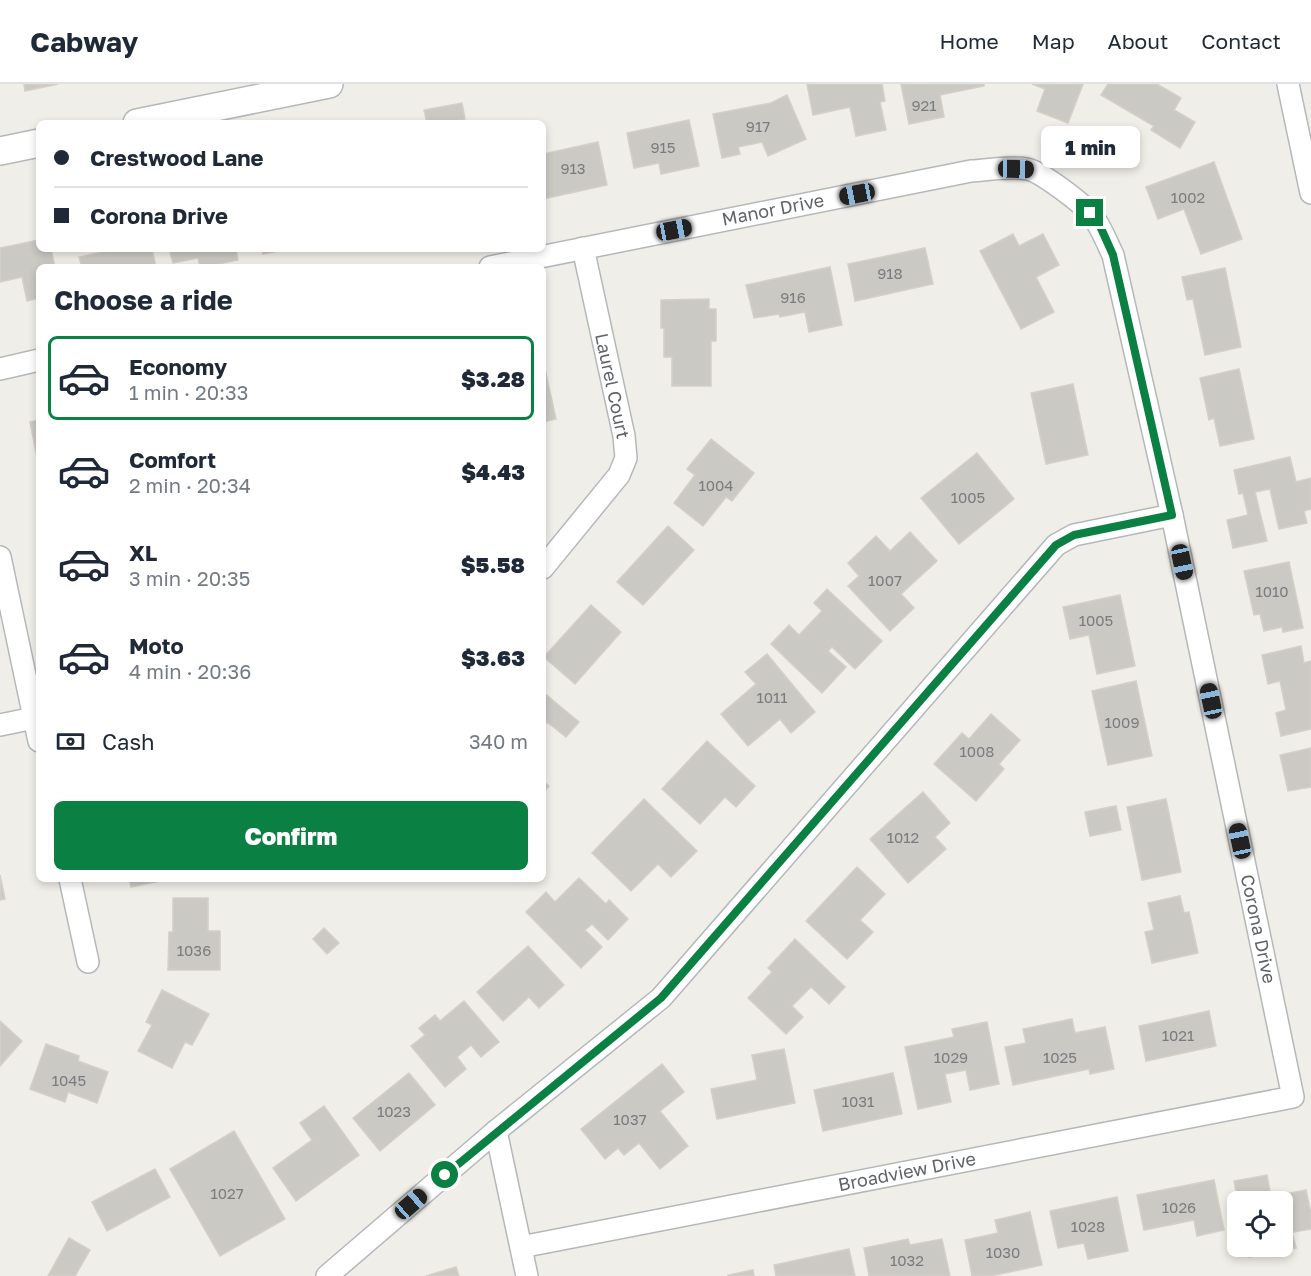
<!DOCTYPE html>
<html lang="en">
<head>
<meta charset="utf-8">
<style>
	body { margin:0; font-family:"Golos Text",sans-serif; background:#f6f6f7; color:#1f2937; height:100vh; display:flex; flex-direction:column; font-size:22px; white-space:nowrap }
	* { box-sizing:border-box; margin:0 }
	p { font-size:20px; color:#747a83 }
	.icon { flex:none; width:33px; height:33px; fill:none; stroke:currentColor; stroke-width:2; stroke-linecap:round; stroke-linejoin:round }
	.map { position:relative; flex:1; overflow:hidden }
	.details { position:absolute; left:36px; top:180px; width:510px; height:618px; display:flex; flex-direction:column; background:#fff; border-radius:9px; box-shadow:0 3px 9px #0003 }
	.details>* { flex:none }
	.guide { position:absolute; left:36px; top:36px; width:510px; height:132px; border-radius:9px; box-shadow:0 3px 9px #0003; display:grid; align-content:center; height:132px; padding:0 18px; background:#fff }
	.buttons { position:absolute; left:1227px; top:1107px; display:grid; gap:12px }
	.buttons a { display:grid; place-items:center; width:66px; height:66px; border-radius:9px; background:#fff; box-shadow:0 3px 9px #0003; font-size:30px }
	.end { position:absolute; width:27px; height:27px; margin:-14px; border:8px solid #0b8043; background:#fff; box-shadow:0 0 0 3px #fff }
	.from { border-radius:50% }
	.bubble { position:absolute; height:42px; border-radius:9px; background:#fff; box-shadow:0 3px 9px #0003; font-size:20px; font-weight:800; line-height:42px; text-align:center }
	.car { position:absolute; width:18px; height:36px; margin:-18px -9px; border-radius:8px; box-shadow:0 0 4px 2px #0007; background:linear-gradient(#222 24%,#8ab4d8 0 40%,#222 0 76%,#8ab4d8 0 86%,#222 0) }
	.guide b { display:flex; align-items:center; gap:21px; height:57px; font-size:22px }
	.guide b+b { border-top:2px solid #e0e1e3 }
	.guide i { width:15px; height:15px; background:#1f2937 }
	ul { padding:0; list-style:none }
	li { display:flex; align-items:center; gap:18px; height:84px; margin:0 12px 9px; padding:0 6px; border:3px solid transparent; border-radius:9px }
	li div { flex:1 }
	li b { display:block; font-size:22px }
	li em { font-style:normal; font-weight:800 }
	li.on { border-color:#0b8043 }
	li>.icon { width:54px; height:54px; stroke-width:1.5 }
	h2 { padding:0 18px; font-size:27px; line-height:72px }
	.pay { display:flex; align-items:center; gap:15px; height:66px; padding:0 18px; font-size:22px }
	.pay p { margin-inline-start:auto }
	.action { display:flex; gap:12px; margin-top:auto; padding:12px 18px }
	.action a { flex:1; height:69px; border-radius:9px; background:#0b8043; color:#fff; font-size:24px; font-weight:800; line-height:69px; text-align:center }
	header { display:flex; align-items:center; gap:36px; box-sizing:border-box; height:84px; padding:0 30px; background:#fff; border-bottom:2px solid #e0e1e3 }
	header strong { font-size:28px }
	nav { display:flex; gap:33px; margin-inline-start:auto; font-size:21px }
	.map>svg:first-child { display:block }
	.building { fill:#cbc9c4; stroke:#d4cfc7; stroke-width:1.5 }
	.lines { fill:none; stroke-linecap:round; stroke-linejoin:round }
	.minor-casing { stroke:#b5b8bb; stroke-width:24 }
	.tertiary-casing { stroke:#b5b8bb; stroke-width:30 }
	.minor { stroke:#fff; stroke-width:21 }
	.tertiary { stroke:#fff; stroke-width:27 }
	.route { stroke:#0b8043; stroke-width:8 }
	.labels { text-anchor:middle; stroke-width:4.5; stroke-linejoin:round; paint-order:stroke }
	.number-label { font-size:15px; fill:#7a7c7e }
	.street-label { font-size:18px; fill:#5f6367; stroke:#fff }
</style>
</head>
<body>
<header>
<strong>Cabway</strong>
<nav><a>Home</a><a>Map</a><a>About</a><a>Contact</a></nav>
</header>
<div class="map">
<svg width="1311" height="1192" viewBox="0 0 1311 1192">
	<rect width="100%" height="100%" fill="#f0eee8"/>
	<g class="building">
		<path d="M24 0H58L25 7Z"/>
		<path d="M807 0H882L885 17 880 18 886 46 856 52 850 23 813 31Z"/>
		<path d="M901 0H984V2L940 11 944 33 909 40Z"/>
		<path d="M1032 0H1083L1068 39 1037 27 1045 5Z"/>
		<path d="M1108 0H1157L1181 14 1174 26 1195 38 1180 64 1151 46 1154 42 1101 11Z"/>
		<path d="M787 11 806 55 768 72 762 58 738 63 740 70 722 74 713 30 771 19Z"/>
		<path d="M462 19 465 35 442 39H427L424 26Z"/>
		<path d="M689 36 699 82 661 90 659 79 634 84 627 49Z"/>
		<path d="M598 58 607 101 543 115V70Z"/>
		<path d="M1214 78 1242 155 1201 170 1184 125 1158 135 1146 103Z"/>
		<path d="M1013 150 1019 162 1043 150 1059 181 1036 193 1054 228 1021 245 980 167Z"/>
		<path d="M39 156V165H51L55 183H39V214L27 217 22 193 0 198V164Z"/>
		<path d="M925 164 933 200 855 217 848 180Z"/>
		<path d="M118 165H152L156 183H82L79 173Z"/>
		<path d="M169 165H236L238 176 204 183H200L198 174 173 179Z"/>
		<path d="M262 165H288L263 170Z"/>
		<path d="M830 183 842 241 809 248 805 228 780 233 779 230 754 234 746 201Z"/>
		<path d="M1225 184 1241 263 1205 271 1193 215 1187 216 1182 193Z"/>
		<path d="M709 215V225H716V257H711V302H672V273H664V244H661V216Z"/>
		<path d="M543 276 556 335 543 338Z"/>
		<path d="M1239 285 1254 355 1220 362 1214 334 1209 336 1200 294Z"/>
		<path d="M1073 300 1088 371 1046 380 1031 309Z"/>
		<path d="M39 336V383L30 338Z"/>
		<path d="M711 355 754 389 732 417 726 413 703 442 674 419 695 391 687 385Z"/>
		<path d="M977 369 1014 415 959 460 921 414Z"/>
		<path d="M1290 373 1296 398 1311 394V425L1304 427 1307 439 1279 445 1270 405 1255 408 1267 457 1233 464 1227 436 1248 431 1243 409 1239 410 1234 386Z"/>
		<path d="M668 442 694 466 643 521 617 498Z"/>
		<path d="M910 448 937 477 901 510 914 524 890 547 848 502 859 492 848 479 876 452 890 467Z"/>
		<path d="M1289 478 1303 544 1283 548 1282 543 1264 547 1260 530 1254 531 1244 487Z"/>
		<path d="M827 505 882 557 855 585 832 563 828 567 846 583 822 609 771 560 789 541 799 551 822 527 814 519Z"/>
		<path d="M1120 511 1135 582 1097 590 1089 551 1070 555 1063 523Z"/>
		<path d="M591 521 621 548 575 600 544 573Z"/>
		<path d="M1301 562 1304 579 1311 577V645L1281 652 1276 629 1286 626 1280 597 1268 600 1262 571Z"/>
		<path d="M767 570 815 628 791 649 780 635 748 662 721 630 756 600 745 588Z"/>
		<path d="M1136 597 1152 672 1108 681 1092 607Z"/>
		<path d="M543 608 579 638 566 653 547 638 543 643Z"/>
		<path d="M991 630 1020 656 999 680 1004 685 976 717 934 680 962 649 969 655Z"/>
		<path d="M707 657 755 702 736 723 725 713 700 740 662 705Z"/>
		<path d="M1311 664V703L1288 707 1280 671Z"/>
		<path d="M543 697 549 702 543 709Z"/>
		<path d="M923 708 950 739 935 753 946 765 908 799 870 755Z"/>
		<path d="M644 715 697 767 671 793 658 780 631 807 592 769Z"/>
		<path d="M1166 715 1181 788 1142 796 1127 723Z"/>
		<path d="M1116 722 1121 746 1090 752 1085 728Z"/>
		<path d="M857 783 885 810 860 836 873 848 847 875 806 837Z"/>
		<path d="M0 791 5 815 0 816Z"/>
		<path d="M579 794 606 820 609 816 628 835 608 856 592 840 585 846 602 863 581 884 526 828 546 808 555 818Z"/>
		<path d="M129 795H169L131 803Z"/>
		<path d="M1180 812 1184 829 1189 828 1198 869 1152 879 1145 848 1154 846 1148 819Z"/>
		<path d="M173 814H208V847H220V886H168L169 848H173Z"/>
		<path d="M324 844 339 859 327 870 313 855Z"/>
		<path d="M795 855 845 903 829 920 811 903 792 922 803 933 786 950 748 914 772 888 768 884Z"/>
		<path d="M528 862 564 901 539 924 529 913 503 937 477 908Z"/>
		<path d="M162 906 209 930 192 961 185 958 172 984 138 967 152 941 146 938Z"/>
		<path d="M464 917 499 958 481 973 471 961 457 973 466 985 445 1003 411 962 425 951 419 944 435 931 440 937Z"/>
		<path d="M1209 927 1216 962 1146 977 1139 942Z"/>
		<path d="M1072 935 1075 949 1105 943 1114 985 1090 990 1089 985 1013 1001 1005 963 1026 959 1023 945Z"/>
		<path d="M0 937 22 957 0 982Z"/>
		<path d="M987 938 999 1000 970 1006 966 986 945 990 951 1018 918 1025 905 963 954 953 952 945Z"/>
		<path d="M46 960 79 972 78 977 108 988 97 1019 68 1008 65 1018 30 1005Z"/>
		<path d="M784 965 795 1019 717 1035 711 1005 757 996 752 971Z"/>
		<path d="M662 980 684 1008 660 1027 688 1062 660 1085 639 1059 624 1071 618 1064 605 1075 581 1045Z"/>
		<path d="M409 989 435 1021 380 1067 353 1034Z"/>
		<path d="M893 989 902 1030 823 1047 814 1006Z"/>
		<path d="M324 1022 359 1071 296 1117 273 1084 312 1056 300 1039Z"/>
		<path d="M234 1047 285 1135 220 1172 170 1085Z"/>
		<path d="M155 1085 170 1113 107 1147 92 1118Z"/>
		<path d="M1267 1091 1271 1113 1306 1106 1311 1130V1145L1282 1150V1118H1238L1234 1097Z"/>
		<path d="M1214 1096 1224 1146 1197 1152 1194 1136 1144 1146 1137 1111Z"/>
		<path d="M1117 1113 1128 1167 1088 1175 1084 1159 1058 1164 1050 1127Z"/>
		<path d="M1030 1128 1042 1181 991 1192H972L965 1156 998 1149 995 1136Z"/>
		<path d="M1293 1152 1296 1164 1287 1166 1285 1154Z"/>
		<path d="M69 1154 90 1166 75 1192H48Z"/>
		<path d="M908 1155 910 1161 942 1155 950 1192H869L864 1164Z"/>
		<path d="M1247 1162H1279L1280 1167 1249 1173Z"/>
		<path d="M849 1165 855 1192H776L774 1181Z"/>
		<path d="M456 1183 459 1192H426Z"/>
		<path d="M753 1186 754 1192H728V1191Z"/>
	</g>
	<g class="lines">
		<g class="minor-casing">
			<g id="minor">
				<path d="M1288 0 1311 109"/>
				<path d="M490 183 971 87C989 86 1009 82 1027 85 1040 87 1082 119 1091 130 1101 142 1106 157 1113 171L1172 431 1293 1013 521 1163"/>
				<path d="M0 285 39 276"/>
				<path d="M0 473 39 657"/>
				<path d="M543 484 619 391 626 374 624 352 583 164"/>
				<path d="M0 641 34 634"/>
				<path d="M70 795 88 878"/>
				<path d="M496 1047 527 1192"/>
				<path d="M327 1192 496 1047 661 914 1056 461 1074 451 1172 431"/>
			</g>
		</g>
		<g class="tertiary-casing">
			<g id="tertiary">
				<path d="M137 39 329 0"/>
				<path d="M0 67 39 59"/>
			</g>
		</g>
		<use href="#minor" class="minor"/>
		<use href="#tertiary" class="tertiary"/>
	</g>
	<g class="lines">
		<path class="route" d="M445 1091 661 914 1056 461 1074 451 1172 431 1113 171 1100 142 1090 129"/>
	</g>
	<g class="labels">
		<g class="number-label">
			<text x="924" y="27">921</text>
			<text x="758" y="48">917</text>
			<text x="663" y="69">915</text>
			<text x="573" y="90">913</text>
			<text x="1188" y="119">1002</text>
			<text x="890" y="195">918</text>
			<text x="793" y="219">916</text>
			<text x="716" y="407">1004</text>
			<text x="968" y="419">1005</text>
			<text x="885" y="502">1007</text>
			<text x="1272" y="513">1010</text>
			<text x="1096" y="542">1005</text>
			<text x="772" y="619">1011</text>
			<text x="1122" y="644">1009</text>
			<text x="977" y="673">1008</text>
			<text x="903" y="759">1012</text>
			<text x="194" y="872">1036</text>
			<text x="1178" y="957">1021</text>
			<text x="951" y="979">1029</text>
			<text x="1060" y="979">1025</text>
			<text x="69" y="1002">1045</text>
			<text x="858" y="1023">1031</text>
			<text x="394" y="1033">1023</text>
			<text x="630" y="1041">1037</text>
			<text x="227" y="1115">1027</text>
			<text x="1179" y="1129">1026</text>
			<text x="1088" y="1148">1028</text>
			<text x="1003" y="1174">1030</text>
			<text x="907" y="1182">1032</text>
		</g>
		<g class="street-label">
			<text transform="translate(773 126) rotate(-11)" y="6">Manor Drive</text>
			<text transform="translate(612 302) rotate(78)" y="6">Laurel Court</text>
			<text transform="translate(1258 845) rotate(78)" y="6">Corona Drive</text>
			<text transform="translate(907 1088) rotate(-11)" y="6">Broadview Drive</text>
		</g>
	</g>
</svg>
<div class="buttons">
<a><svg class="icon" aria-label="locate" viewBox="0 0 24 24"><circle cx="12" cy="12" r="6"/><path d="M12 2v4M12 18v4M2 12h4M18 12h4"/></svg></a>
</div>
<i class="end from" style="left:445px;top:1091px"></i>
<i class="end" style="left:1090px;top:129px"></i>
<div class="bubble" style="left:1041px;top:42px;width:99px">1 min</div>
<i class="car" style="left:1016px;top:85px;rotate:91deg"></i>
<i class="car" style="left:857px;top:110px;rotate:259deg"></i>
<i class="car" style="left:674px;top:146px;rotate:79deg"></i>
<i class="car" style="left:1182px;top:478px;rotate:168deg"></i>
<i class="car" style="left:1211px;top:617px;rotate:348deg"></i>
<i class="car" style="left:1240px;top:757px;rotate:348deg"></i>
<i class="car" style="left:411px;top:1120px;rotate:49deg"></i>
<div class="guide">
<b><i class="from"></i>Crestwood Lane</b>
<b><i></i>Corona Drive</b>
</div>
<section class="details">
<h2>Choose a ride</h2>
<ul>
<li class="on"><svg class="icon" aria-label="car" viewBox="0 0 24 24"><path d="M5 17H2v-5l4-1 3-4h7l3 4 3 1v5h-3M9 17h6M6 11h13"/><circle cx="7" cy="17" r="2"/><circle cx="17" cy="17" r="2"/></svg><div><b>Economy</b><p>1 min · 20:33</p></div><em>$3.28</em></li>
<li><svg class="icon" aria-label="car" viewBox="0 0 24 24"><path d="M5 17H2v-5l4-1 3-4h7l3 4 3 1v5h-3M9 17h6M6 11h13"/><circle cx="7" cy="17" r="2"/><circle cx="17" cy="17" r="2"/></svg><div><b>Comfort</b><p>2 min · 20:34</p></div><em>$4.43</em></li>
<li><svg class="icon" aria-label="car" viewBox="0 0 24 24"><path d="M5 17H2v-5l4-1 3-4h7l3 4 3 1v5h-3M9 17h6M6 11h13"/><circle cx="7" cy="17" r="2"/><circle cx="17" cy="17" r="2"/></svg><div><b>XL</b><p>3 min · 20:35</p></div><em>$5.58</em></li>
<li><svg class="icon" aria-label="car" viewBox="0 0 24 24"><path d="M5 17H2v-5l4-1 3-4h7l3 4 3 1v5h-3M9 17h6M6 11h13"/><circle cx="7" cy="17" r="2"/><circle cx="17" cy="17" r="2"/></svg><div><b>Moto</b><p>4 min · 20:36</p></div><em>$3.63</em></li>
</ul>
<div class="pay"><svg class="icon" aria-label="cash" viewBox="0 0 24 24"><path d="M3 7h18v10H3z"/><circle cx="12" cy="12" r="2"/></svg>Cash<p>340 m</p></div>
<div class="action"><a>Confirm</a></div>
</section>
</div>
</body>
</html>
